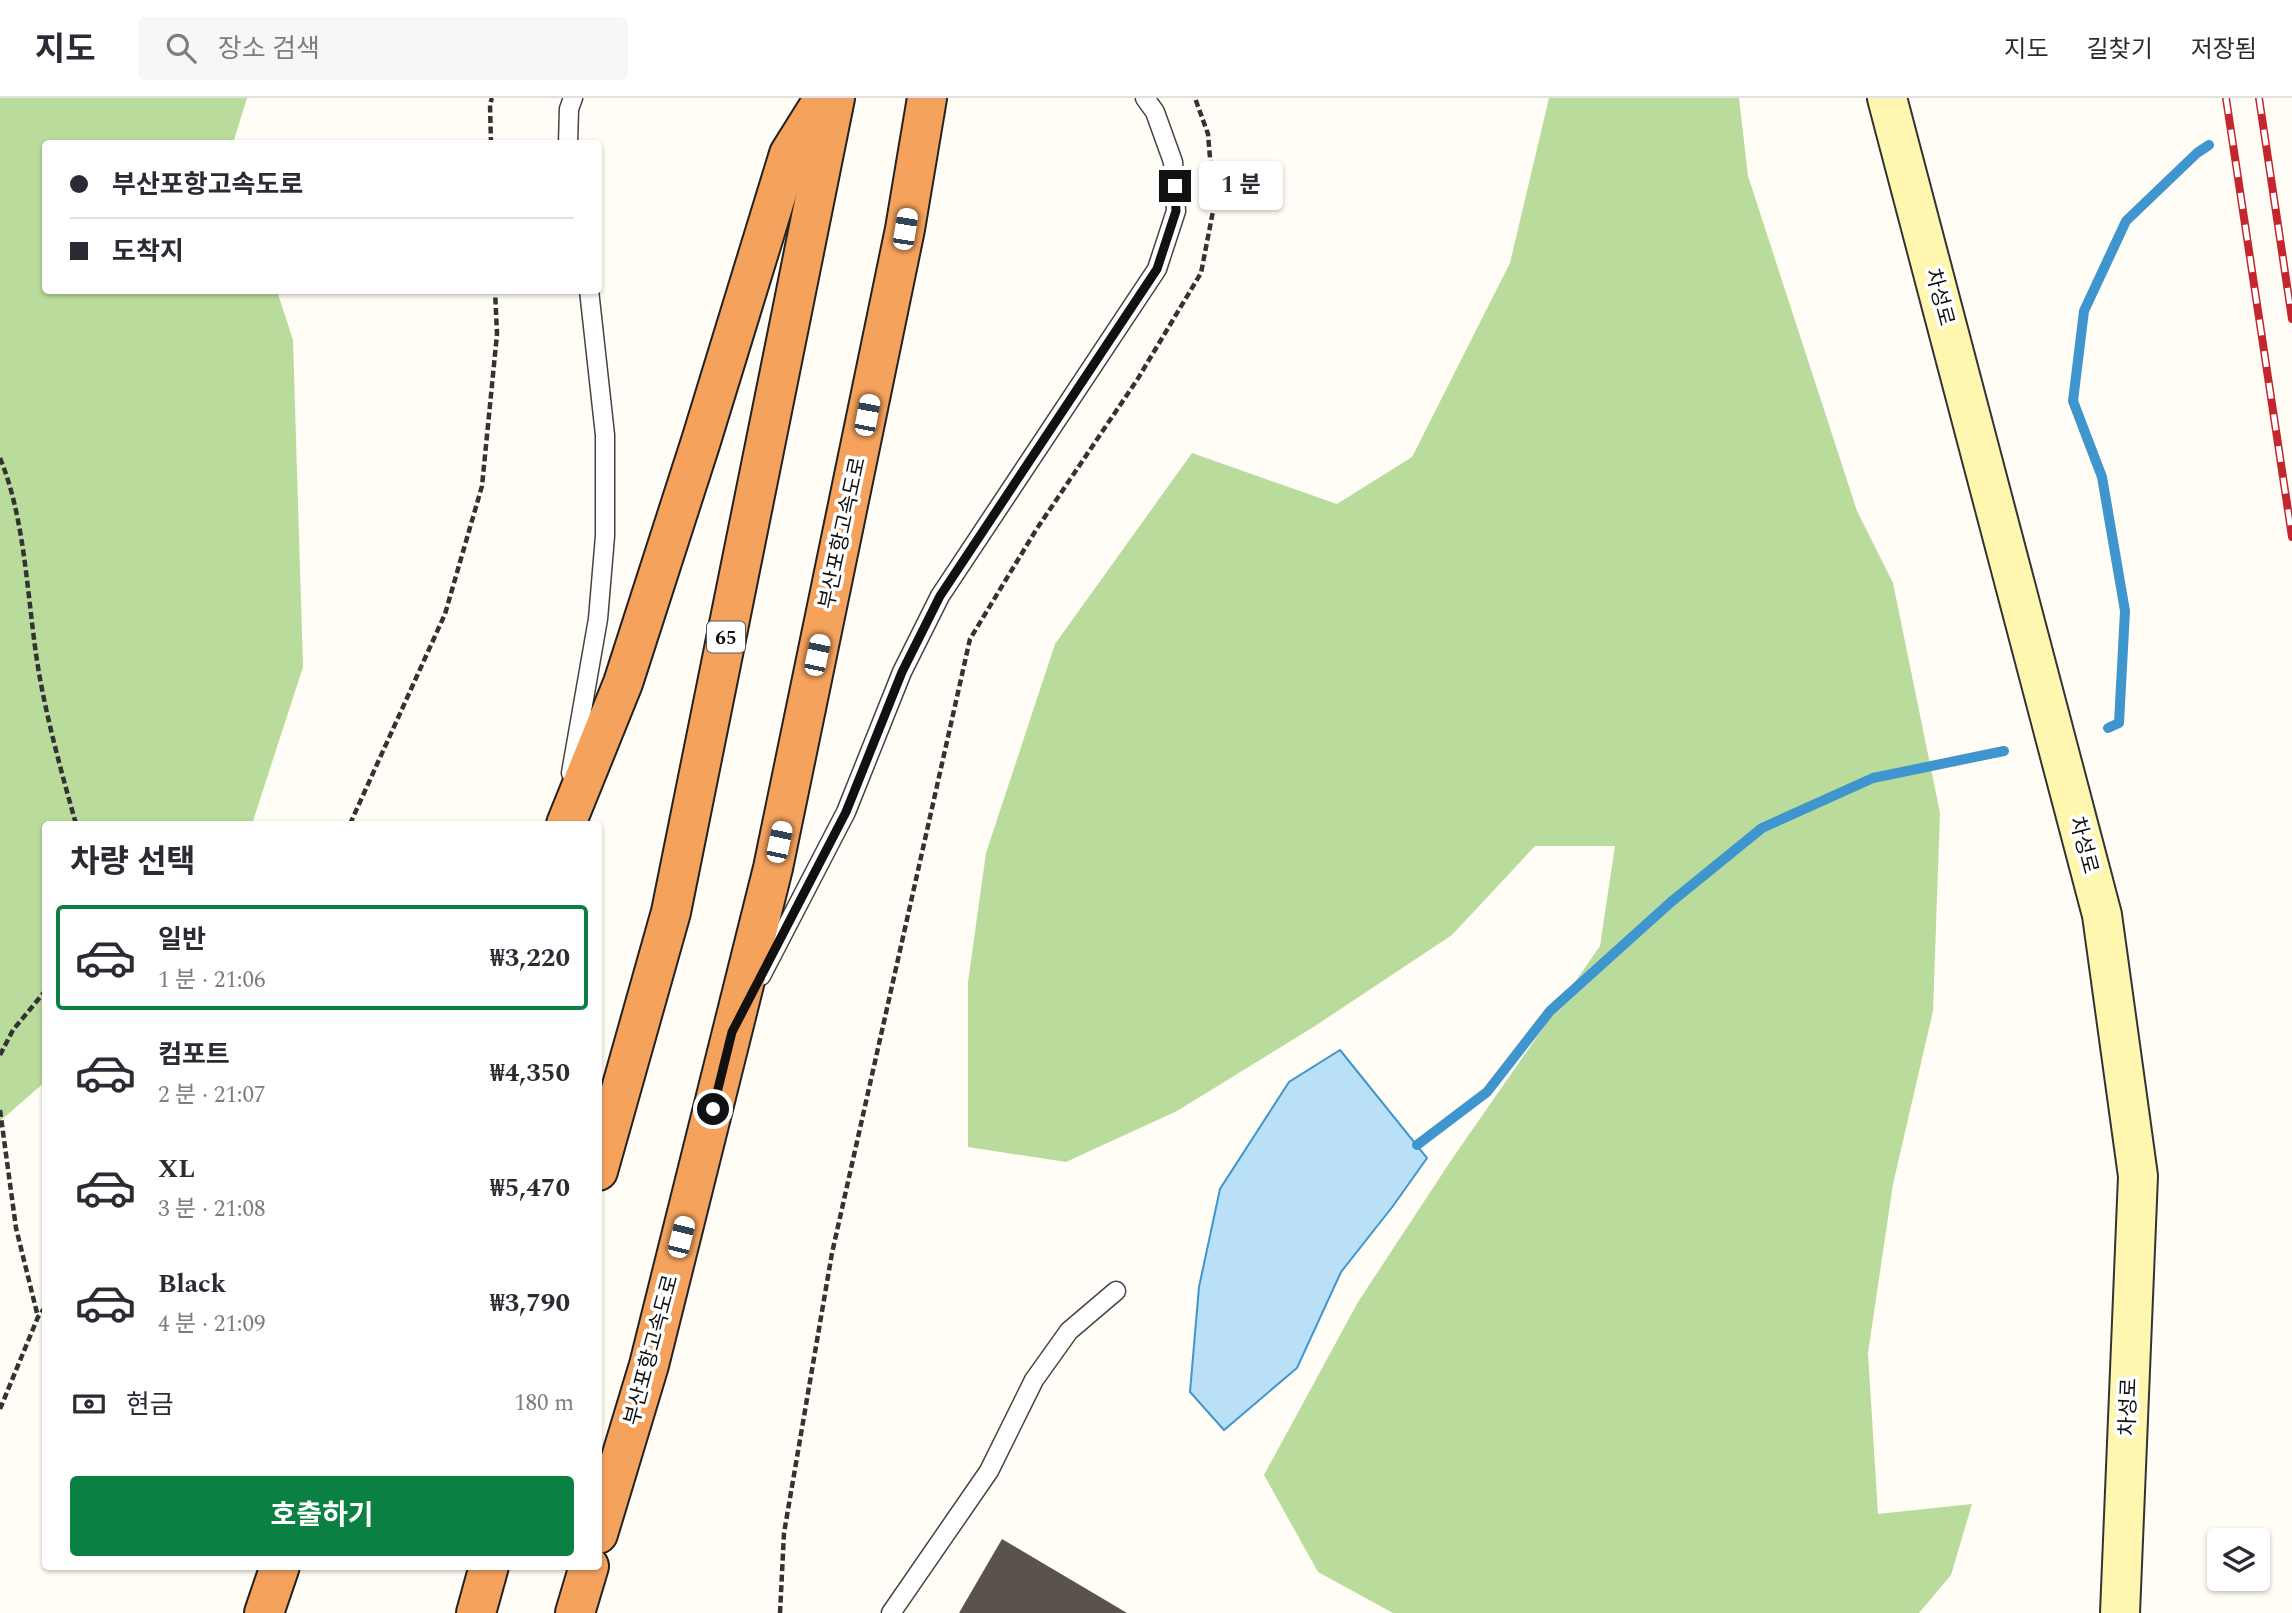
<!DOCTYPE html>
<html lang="ko">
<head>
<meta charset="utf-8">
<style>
	body { margin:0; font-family:Spectral,"Noto Sans KR",serif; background:#f7f7f7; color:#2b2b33; height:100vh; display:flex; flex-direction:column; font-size:26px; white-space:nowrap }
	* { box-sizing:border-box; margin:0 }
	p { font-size:23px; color:#7c7c81 }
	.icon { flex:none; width:38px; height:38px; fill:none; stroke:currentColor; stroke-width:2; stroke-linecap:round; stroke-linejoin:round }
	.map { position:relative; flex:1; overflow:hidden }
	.details { position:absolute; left:42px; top:723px; width:560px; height:749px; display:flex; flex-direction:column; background:#fff; border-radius:7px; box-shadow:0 2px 5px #0004 }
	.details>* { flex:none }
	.banner { position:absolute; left:42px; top:42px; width:560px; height:154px; border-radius:7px; box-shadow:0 2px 5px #0004; display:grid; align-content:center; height:154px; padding:0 28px; background:#fff }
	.tools { position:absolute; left:2207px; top:1430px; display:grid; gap:14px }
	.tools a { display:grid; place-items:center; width:63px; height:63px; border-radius:7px; background:#fff; box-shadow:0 2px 5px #0004; font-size:35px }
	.end { position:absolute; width:32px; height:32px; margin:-16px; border:9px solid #111; background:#fff; box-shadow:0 0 0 4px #fff }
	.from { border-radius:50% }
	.bubble { position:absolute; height:49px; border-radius:7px; background:#fff; box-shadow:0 2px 5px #0004; font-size:23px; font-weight:700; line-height:49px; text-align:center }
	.car { position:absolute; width:21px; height:42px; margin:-21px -10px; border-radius:9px; box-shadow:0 0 5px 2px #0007; background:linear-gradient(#fff 24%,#345 0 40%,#fff 0 76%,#345 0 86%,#fff 0) }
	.banner b { display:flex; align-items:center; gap:24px; height:66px; font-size:26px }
	.banner b+b { border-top:2px solid #e1e1e2 }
	.banner i { width:18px; height:18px; background:#2b2b33 }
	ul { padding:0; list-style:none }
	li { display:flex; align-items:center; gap:21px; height:105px; margin:0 14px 10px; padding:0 14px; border:4px solid transparent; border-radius:7px }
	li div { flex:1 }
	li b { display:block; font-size:26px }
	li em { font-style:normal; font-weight:700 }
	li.current { border-color:#0b8043 }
	li>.icon { width:63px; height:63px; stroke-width:1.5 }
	h2 { padding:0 28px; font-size:32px; line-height:84px }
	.pay { display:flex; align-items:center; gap:18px; height:77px; padding:0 28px; font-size:26px }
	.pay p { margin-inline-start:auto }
	.action { display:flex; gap:14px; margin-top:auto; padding:14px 28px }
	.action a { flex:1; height:80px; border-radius:7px; background:#0b8043; color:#fff; font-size:28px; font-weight:700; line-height:80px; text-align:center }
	header { display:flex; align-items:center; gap:42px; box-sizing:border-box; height:98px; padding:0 35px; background:#fff; border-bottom:2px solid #e1e1e2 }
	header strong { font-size:33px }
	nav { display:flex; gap:38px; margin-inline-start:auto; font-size:24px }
	.search { width:490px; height:63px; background:#f7f7f7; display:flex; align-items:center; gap:18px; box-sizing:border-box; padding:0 24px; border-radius:7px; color:#7c7c81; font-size:26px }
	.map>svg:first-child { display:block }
	.forest { fill:#b9dc9c }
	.water { fill:#b9e0f7; stroke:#3f96cf; stroke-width:2 }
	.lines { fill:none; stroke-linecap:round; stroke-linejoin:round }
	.stream { stroke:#3f96cf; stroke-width:10 }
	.building { fill:#5a524d }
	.lane-casing { stroke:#444; stroke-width:21 }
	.secondary-casing { stroke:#333; stroke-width:42 }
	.highway-casing { stroke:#222; stroke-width:42 }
	.path { stroke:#333; stroke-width:4.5; stroke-dasharray:7 3.5; stroke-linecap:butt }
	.lane { stroke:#fff; stroke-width:18 }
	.secondary { stroke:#fff6b0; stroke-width:38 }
	.highway { stroke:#f5a25d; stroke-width:38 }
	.rail-casing { stroke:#c4262e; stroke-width:8 }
	.rail { stroke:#fff; stroke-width:5; stroke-dasharray:16; stroke-linecap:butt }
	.route { stroke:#111; stroke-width:9 }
	.labels { text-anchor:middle; stroke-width:7; stroke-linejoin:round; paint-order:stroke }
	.shield { fill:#fff; stroke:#585858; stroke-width:2 }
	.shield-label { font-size:19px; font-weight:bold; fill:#111 }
	.street-label { font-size:21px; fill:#111; stroke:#fff }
</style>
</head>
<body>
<header>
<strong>지도</strong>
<div class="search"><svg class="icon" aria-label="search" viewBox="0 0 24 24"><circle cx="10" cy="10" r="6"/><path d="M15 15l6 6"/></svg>장소 검색</div>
<nav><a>지도</a><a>길찾기</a><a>저장됨</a></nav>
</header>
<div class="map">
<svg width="2292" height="1515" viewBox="0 0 2292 1515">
	<rect width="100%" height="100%" fill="#fffdf5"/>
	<g class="forest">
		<path d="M0 0H247L233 45 46 46V192L277 193 293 242 303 569 252 726H46L45 984 0 1023Z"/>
		<path d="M1549 0H1739L1748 78 1857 413 1893 485 1940 715 1933 913 1893 1086 1868 1255 1878 1416 1972 1406 1951 1477 1919 1515H1393L1318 1474 1264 1377 1358 1204 1452 1061 1600 848 1615 748H1535L1452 837 1315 928 1177 1013 1066 1064 968 1049V884L986 755 1055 546 1192 355 1337 406 1412 359 1510 165Z"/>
	</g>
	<path class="water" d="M1340 952 1427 1060 1393 1108 1341 1174 1297 1270 1224 1332 1190 1294 1199 1189 1220 1091 1289 984Z"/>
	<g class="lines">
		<g class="stream">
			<path d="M2108 630 2119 625 2125 513 2102 379 2073 303 2084 213 2126 123 2197 55 2209 47"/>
			<path d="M1417 1047 1487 994 1550 913 1671 804 1762 730 1873 680 2004 653"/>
		</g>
	</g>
	<path class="building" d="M1002 1441 1127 1515H959Z"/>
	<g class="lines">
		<g class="lane-casing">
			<g id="lane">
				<path d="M568 46 569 11 573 0"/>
				<path d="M571 675 598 521 605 438V337L589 192"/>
				<path d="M761 878 846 714 902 574 940 498 1157 171 1176 113 1173 64 1155 14 1145 0"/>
				<path d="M891 1515 989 1373 1034 1282 1069 1233 1116 1193"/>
			</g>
		</g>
		<g class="secondary-casing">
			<path id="secondary" d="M1887 0 2102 817 2138 1078 2120 1515"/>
		</g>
		<g class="highway-casing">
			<g id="highway">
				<path d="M566 726 623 585 701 343 789 56 824 0"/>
				<path d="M598 1073 671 814 835 0"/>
				<path d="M598 1436 649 1267 773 770 905 131 927 0"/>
				<path d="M264 1515 280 1468"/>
				<path d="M476 1515 489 1468"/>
				<path d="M575 1515 589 1468"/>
			</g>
		</g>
		<g class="path">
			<path d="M491 46 490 6 492 0"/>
			<path d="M0 360C28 428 27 514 41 586 50 633 63 680 76 726"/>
			<path d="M350 726 445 516 482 388 497 236 495 192"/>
			<path d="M0 957 13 932 46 892"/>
			<path d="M0 1012 16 1130 38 1219"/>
			<path d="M0 1311 38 1219 46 1208"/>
			<path d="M780 1515 784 1435 832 1155 970 541 1036 432 1137 282 1201 175 1214 108 1208 36 1195 0"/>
		</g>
		<use href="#lane" class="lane"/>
		<use href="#secondary" class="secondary"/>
		<use href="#highway" class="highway"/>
		<g class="rail-casing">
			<g id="rail">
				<path d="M2226 0 2292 439"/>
				<path d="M2259 0 2292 221"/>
			</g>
		</g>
		<use href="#rail" class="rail"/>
	</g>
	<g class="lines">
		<path class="route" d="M713 1011 732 934 846 714 902 574 940 498 1157 171 1176 113 1175 88"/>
	</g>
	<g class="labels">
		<rect class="shield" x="707" y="523.5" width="38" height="31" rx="5"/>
		<g class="shield-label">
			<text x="726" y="546">65</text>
		</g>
		<g class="street-label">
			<text transform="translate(1940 199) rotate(75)" y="7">차성로</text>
			<text transform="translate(842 435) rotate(-78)" y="7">부산포항고속도로</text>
			<text transform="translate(2084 747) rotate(75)" y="7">차성로</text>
			<text transform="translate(651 1252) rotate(-75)" y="7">부산포항고속도로</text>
			<text transform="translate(2128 1309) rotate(-88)" y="7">차성로</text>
		</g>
	</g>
</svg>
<div class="tools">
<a><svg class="icon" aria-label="layers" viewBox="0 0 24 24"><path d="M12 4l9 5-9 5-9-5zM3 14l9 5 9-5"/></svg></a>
</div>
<i class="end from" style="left:713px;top:1011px"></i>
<i class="end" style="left:1175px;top:88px"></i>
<div class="bubble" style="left:1199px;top:63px;width:84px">1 분</div>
<i class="car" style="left:905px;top:131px;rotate:9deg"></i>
<i class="car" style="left:867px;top:317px;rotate:11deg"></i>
<i class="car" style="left:817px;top:557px;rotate:12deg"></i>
<i class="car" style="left:779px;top:744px;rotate:12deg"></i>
<i class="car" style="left:681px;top:1139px;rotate:14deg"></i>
<div class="banner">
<b><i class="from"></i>부산포항고속도로</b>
<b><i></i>도착지</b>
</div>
<section class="details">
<h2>차량 선택</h2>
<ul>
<li class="current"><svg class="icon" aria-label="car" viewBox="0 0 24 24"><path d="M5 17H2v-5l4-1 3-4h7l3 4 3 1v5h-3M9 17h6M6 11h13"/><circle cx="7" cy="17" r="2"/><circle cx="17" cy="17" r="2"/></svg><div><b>일반</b><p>1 분 · 21:06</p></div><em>₩3,220</em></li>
<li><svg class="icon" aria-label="car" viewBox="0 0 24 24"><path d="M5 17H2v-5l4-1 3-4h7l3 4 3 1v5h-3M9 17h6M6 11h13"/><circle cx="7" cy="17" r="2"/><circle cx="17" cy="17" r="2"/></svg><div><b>컴포트</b><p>2 분 · 21:07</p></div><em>₩4,350</em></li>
<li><svg class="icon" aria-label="car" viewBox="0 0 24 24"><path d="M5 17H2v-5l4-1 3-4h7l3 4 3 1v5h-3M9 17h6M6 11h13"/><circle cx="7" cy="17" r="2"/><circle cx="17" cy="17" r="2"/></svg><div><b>XL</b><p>3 분 · 21:08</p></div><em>₩5,470</em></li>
<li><svg class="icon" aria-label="car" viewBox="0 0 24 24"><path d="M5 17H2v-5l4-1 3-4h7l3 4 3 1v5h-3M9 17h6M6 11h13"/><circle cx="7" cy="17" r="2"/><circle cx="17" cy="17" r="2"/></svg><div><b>Black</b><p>4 분 · 21:09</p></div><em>₩3,790</em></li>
</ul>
<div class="pay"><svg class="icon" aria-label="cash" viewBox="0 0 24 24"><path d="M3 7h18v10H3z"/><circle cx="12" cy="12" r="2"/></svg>현금<p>180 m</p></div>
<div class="action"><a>호출하기</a></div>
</section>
</div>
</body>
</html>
